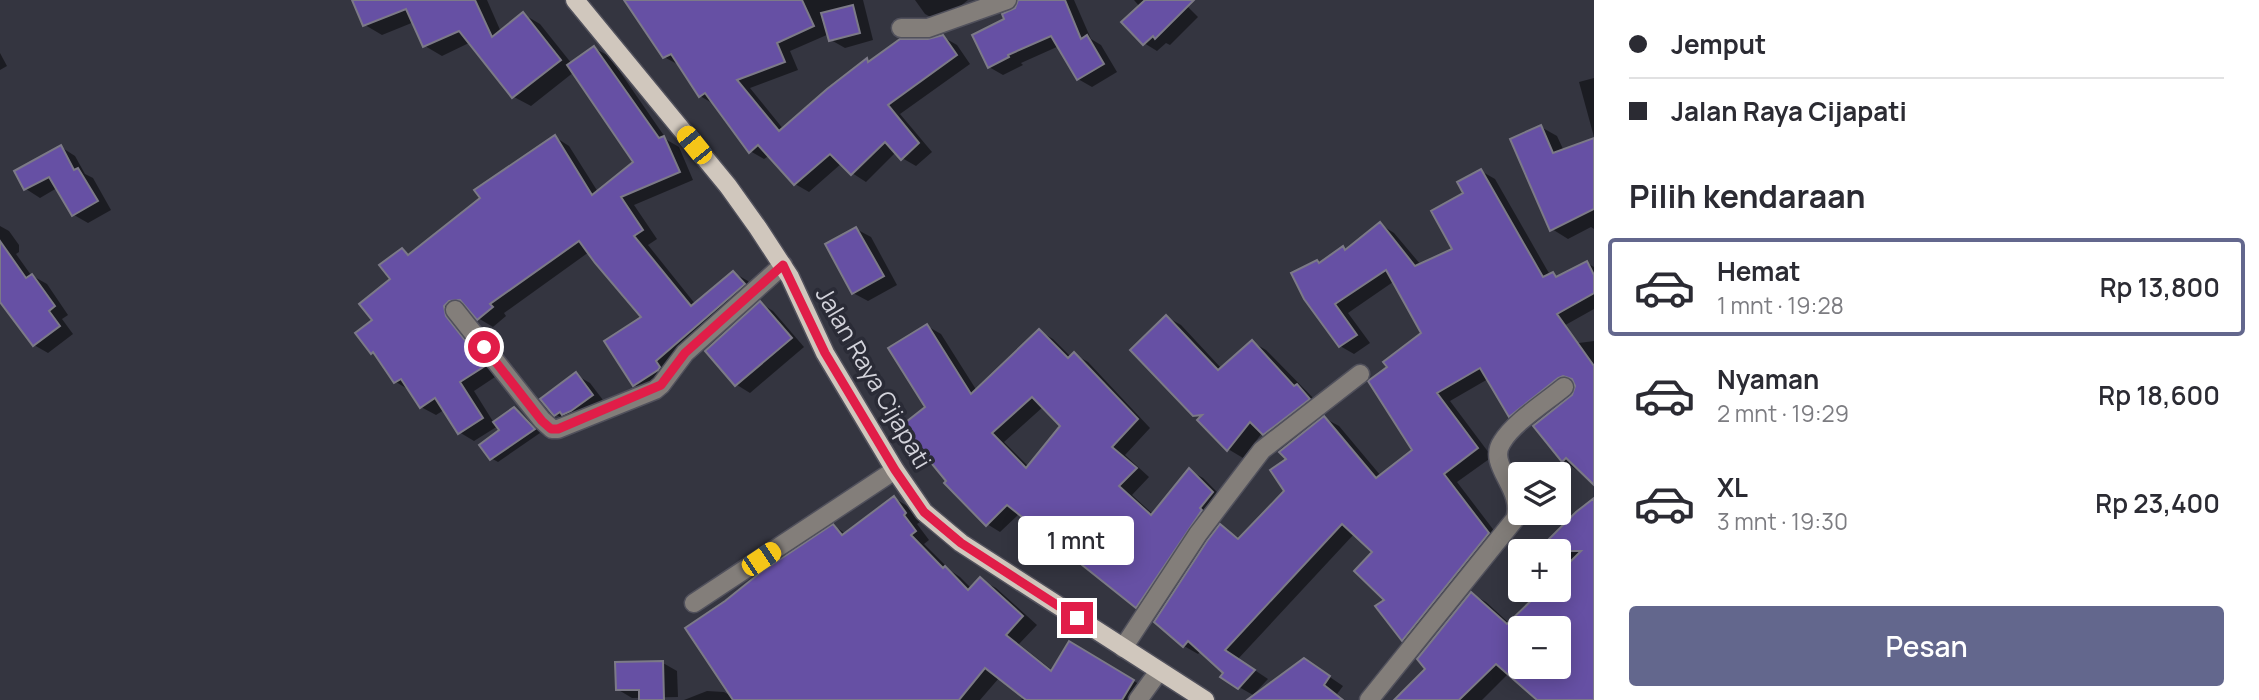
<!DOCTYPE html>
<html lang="id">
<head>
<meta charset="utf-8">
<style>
	body { margin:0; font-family:Manrope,sans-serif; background:#f2f2f3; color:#2b2b33; height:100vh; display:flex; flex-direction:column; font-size:26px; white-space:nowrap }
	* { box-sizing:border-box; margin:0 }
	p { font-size:23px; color:#7c7c81 }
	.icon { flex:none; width:38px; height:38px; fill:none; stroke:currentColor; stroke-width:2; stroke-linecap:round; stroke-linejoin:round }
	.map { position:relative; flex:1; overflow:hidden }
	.sheet { display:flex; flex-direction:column; background:#fff; width:665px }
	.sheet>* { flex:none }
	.banner { display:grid; align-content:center; height:154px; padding:0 35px; background:#fff }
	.fabs { position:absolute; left:1508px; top:462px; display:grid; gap:14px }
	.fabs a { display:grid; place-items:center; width:63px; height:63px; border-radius:7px; background:#fff; box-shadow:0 4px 18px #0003; font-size:35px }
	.end { position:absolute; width:32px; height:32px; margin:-16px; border:9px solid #e11d48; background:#fff; box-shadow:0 0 0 4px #fff }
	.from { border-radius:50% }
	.bubble { position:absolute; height:49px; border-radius:7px; background:#fff; box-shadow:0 4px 18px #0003; font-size:23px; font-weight:600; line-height:49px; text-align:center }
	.car { position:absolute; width:21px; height:42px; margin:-21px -10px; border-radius:9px; box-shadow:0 0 5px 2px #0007; background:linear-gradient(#f5c518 24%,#345 0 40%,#f5c518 0 76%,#345 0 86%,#f5c518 0) }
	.banner b { display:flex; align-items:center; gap:24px; height:66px; font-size:26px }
	.banner b+b { border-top:2px solid #e1e1e2 }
	.banner i { width:18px; height:18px; background:#2b2b33 }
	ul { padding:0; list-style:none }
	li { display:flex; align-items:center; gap:21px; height:98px; margin:0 14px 10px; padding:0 21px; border:4px solid transparent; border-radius:7px }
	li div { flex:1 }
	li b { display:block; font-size:26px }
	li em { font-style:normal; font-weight:600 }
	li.selected { border-color:#63678d }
	li>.icon { width:63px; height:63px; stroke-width:1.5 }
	h2 { padding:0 35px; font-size:32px; line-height:84px }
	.action { display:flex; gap:14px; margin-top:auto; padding:14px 35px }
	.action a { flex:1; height:80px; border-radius:7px; background:#63678d; color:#fff; font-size:28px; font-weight:600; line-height:80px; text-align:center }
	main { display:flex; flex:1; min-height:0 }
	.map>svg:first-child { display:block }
	.shadow { fill:#0007; fill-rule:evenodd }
	.building { fill:#6650a4; stroke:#7c7a87; stroke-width:2; fill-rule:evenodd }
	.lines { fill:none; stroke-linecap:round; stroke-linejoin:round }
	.minor-casing { stroke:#51515c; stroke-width:21 }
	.major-casing { stroke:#51515c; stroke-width:21 }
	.minor { stroke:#837e7a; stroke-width:18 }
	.major { stroke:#d0c7bd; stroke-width:18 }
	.route { stroke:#e11d48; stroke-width:9 }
	.labels { text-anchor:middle; stroke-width:7; stroke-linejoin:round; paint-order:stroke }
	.street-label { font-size:24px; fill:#d3d3db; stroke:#2a2b36 }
</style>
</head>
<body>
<main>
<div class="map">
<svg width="1594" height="700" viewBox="0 0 1594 700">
	<rect width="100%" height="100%" fill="#343540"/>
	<g class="shadow">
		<path d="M364 0H487L501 32 523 14 540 24 572 64 594 48 609 56 667 140 679 147 693 180 634 205 657 239 648 245 696 305 734 273 748 281 758 293 649 393 634 385 643 317 589 252 504 313 506 316 493 327 478 318 468 306 459 314 498 375 474 391 494 423 514 409 521 413 540 433 498 462 491 458 501 431 498 426 474 441 459 432 444 410 436 415 421 407 411 391 396 382 378 356 372 352 375 320 402 250 411 255 555 137 569 146 598 192 636 162 574 72 531 106 514 97 471 42 442 56 425 46 414 22 382 35 365 25Z"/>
		<path d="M627 0H863L873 40 845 48 831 40 829 34 790 51 798 70 750 88 784 130 867 60 870 62 943 37 957 45 970 64 900 114 932 152 916 166 902 158 896 152 866 182 852 173 842 163 809 192 795 184 770 155 764 159 750 151 714 104 700 96 679 65 664 57Z"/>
		<path d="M915 0H968L940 22 925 14Z"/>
		<path d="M1019 0H1074L1091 39 1101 45 1117 72 1092 87 1078 79 1059 46 1021 63 1023 65 1003 75 989 67 1007 20 1020 3Z"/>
		<path d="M1134 0H1181L1198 17 1170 45 1166 43 1157 51 1144 43 1140 7Z"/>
		<path d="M0 53 7 66 0 70Z"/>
		<path d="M1594 78V137L1579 82Z"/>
		<path d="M1541 127 1557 136 1564 151 1594 140V229L1591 227 1568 239 1552 229Z"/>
		<path d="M61 147 75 156 85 174 93 178 111 210 88 223 74 215 57 188 40 198 26 189 16 171Z"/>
		<path d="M1481 171 1495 179 1550 275 1552 274 1559 278 1587 263 1594 267V309L1519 351 1594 341V483L1563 460 1576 384 1524 423 1510 415 1488 379 1450 401 1492 457 1457 482 1502 541 1417 647 1403 639 1377 607 1387 600 1374 551 1355 533 1238 659 1268 679 1253 695 1239 687 1201 651 1198 654 1184 646 1220 526 1241 539 1286 491 1289 460 1324 418 1339 426 1381 476 1415 451 1389 368 1423 334 1393 282 1348 313 1370 343 1354 354 1340 346 1317 262 1321 264 1343 248 1347 250 1380 224 1394 233 1421 265 1455 250 1465 194Z"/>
		<path d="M0 226 9 231 19 245V252L16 254 31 275 47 284 68 315 62 319 73 334 48 353 34 345 0 299Z"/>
		<path d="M856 229 871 237 897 285 868 301 853 293Z"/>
		<path d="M760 303 773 311 804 347 750 393 737 385 707 351Z"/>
		<path d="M1167 317 1181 325 1222 369 1252 342 1266 350 1323 408 1278 442 1262 433 1243 458 1228 449 1200 420 1201 418 1194 414Z"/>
		<path d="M927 326 941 334 977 391 1039 331 1053 339 1071 357 1074 354 1088 362 1150 428 1125 455 1149 477 1132 495 1154 515 1190 471 1203 478 1226 501 1150 614 1137 606 1020 513 1000 532 987 524 927 408ZM1044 406 1062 426 1029 467 1004 442Z"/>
		<path d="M576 375 590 383 606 404 570 423 555 414Z"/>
		<path d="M894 498 909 507 920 522 917 524 929 540 924 544 951 571 960 577 972 589 981 580 996 588 1037 625 1019 644 1053 671 1070 643 1149 690 1145 700H1021L1023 698 999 678 980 700H747L834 526 846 534Z"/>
		<path d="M1594 500V700H1539L1509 673 1482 700H1397L1428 670 1472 594 1486 602 1510 624 1544 590H1559V551H1540L1577 514ZM1521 628H1559V667H1521Z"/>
		<path d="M663 663 677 671 678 697 632 698 617 689Z"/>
		<path d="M1318 669 1343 686 1337 694 1345 700H1264Z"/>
		<path d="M707 691 724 692 739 700H684Z"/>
	</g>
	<g class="building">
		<path d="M352 0H475L492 37 523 12 561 60 512 98 459 31 423 47 406 9 363 26Z"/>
		<path d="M624 0H802L814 26 777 43 785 62 737 80 779 131 827 89 867 58 868 62 900 39H928L943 35 957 55 888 105 919 143 901 160 885 142 851 175 830 154 794 185 758 145 749 153 705 93 699 97 671 54 663 58Z"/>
		<path d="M1018 0H1065L1081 39 1087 35 1104 64 1077 80 1051 36 1008 55 1009 57 988 68 972 35 1004 19 1002 14 1015 8Z"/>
		<path d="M1145 0H1194L1155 39 1153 36 1143 45 1121 22Z"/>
		<path d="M853 5 860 33 829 41 821 13Z"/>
		<path d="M594 46 659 138 664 136 680 172 621 197 643 230 634 236 691 306 733 271 745 284 656 361 660 367 658 370 633 386 604 341 641 317 595 263 579 241 490 304 493 307 477 320 460 300 449 301 444 306 446 316 485 366 460 382 483 418 458 434 435 398 420 408 401 379 394 383 373 352 371 354 355 333 372 320 359 304 390 279 379 265 402 248 408 255 480 198 474 190 555 135 592 195 633 162 567 65Z"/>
		<path d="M1541 125 1553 153 1594 138V209L1550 231 1510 139Z"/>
		<path d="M61 145 74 170 78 168 98 201 72 216 49 177 24 190 14 171Z"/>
		<path d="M1481 169 1543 277 1553 272 1556 277 1587 261 1594 275V293L1557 314 1594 366V485L1566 458 1562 462 1533 426 1572 395 1575 386 1572 379 1563 376 1558 378 1509 417 1480 368 1437 393 1478 448 1444 474 1489 533 1402 641 1375 606 1384 600 1354 571 1372 552 1342 524 1225 650 1255 670 1238 689 1220 677 1223 673 1188 641 1183 647 1154 622 1207 541 1220 524 1238 539 1284 491 1270 470 1286 459 1279 452 1324 416 1376 478 1412 450 1368 381 1387 367 1383 362 1421 333 1386 270 1335 304 1357 335 1339 347 1304 299 1291 273 1317 260 1319 263 1343 246 1345 250 1380 222 1415 266 1452 249 1431 211 1463 193 1457 182Z"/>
		<path d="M856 227 884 276 852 294 825 244Z"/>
		<path d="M0 241 26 278 32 274 55 306 49 311 60 326 33 346 0 302Z"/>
		<path d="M760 301 792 338 735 386 705 351Z"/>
		<path d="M1166 315 1218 370 1252 340 1294 386 1297 384 1310 399 1263 435 1250 422 1227 451 1197 420 1202 415 1193 416 1130 350Z"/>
		<path d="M927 324 971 394 1039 329 1068 358 1074 352 1138 419 1112 447 1137 468 1119 486 1151 515 1189 468 1213 492 1200 508 1202 510 1136 608 1007 505 986 526 944 483 946 481 901 426 925 407 888 348ZM1032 397 1060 426 1026 468 992 433Z"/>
		<path d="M576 372 593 395 571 411 562 415 560 412 554 416 540 399Z"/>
		<path d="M514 407 535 429 490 460 479 445 499 430 493 422Z"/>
		<path d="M894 496 906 513 904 515 916 531 911 535 943 568 945 566 968 590 980 577 1023 616 1006 635 1051 671 1069 641 1134 680 1122 700H1026L985 668 959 700H733L685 628 725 601 761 572 833 524 842 535Z"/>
		<path d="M1594 498V700H1537L1496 664 1459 700H1394L1425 669 1417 659 1471 592 1507 624 1542 590H1559V573L1581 551H1537L1576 512ZM1521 628H1559V667H1521Z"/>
		<path d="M1304 658 1330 676 1324 685 1343 700H1247Z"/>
		<path d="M663 661 664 700H639V690H616L615 662Z"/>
	</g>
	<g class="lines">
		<g class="minor-casing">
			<g id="minor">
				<path d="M901 28H928L1007 0"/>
				<path d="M455 310 542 420 552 429H558L655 390 661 385 685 353 783 265"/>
				<path d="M694 603 895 470"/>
				<path d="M1123 648 1198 534 1262 450 1360 374"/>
				<path d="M1138 700 1159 671"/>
				<path d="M1369 700 1515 519C1525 489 1486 465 1502 442 1514 422 1546 402 1564 387"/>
			</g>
		</g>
		<g class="major-casing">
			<path id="major" d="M575 0 728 186 758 228 790 277 825 353 895 470 924 512 961 543 1205 700"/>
		</g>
		<use href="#minor" class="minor"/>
		<use href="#major" class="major"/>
	</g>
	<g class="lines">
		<path class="route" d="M484 347 542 421 551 429H558L661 385 685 353 783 265 825 353 895 470 924 512 961 543 1077 618"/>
	</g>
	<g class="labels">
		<g class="street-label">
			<text transform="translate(873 378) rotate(60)" y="8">Jalan Raya Cijapati</text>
		</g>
	</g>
</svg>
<div class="fabs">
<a><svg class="icon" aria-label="layers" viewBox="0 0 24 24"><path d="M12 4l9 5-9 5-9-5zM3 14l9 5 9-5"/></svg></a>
<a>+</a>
<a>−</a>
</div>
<i class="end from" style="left:484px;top:347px"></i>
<i class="end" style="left:1077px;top:618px"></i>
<div class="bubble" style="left:1018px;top:516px;width:116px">1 mnt</div>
<i class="car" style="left:694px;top:145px;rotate:321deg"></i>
<i class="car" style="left:761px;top:559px;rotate:56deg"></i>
</div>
<section class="sheet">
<div class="banner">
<b><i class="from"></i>Jemput</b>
<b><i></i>Jalan Raya Cijapati</b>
</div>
<h2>Pilih kendaraan</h2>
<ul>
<li class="selected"><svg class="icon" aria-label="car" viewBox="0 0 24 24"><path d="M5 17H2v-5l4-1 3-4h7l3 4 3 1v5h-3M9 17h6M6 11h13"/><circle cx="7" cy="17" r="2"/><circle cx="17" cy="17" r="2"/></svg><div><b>Hemat</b><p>1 mnt · 19:28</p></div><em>Rp 13,800</em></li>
<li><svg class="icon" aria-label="car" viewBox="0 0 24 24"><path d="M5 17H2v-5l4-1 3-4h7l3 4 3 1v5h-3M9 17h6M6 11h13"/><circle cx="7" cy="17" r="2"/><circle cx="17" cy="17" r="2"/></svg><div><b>Nyaman</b><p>2 mnt · 19:29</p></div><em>Rp 18,600</em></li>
<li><svg class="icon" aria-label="car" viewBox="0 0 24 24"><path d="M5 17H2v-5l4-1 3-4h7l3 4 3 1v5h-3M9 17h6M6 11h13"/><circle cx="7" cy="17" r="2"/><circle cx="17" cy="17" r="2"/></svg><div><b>XL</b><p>3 mnt · 19:30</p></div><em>Rp 23,400</em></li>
</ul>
<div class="action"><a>Pesan</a></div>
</section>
</main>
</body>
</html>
